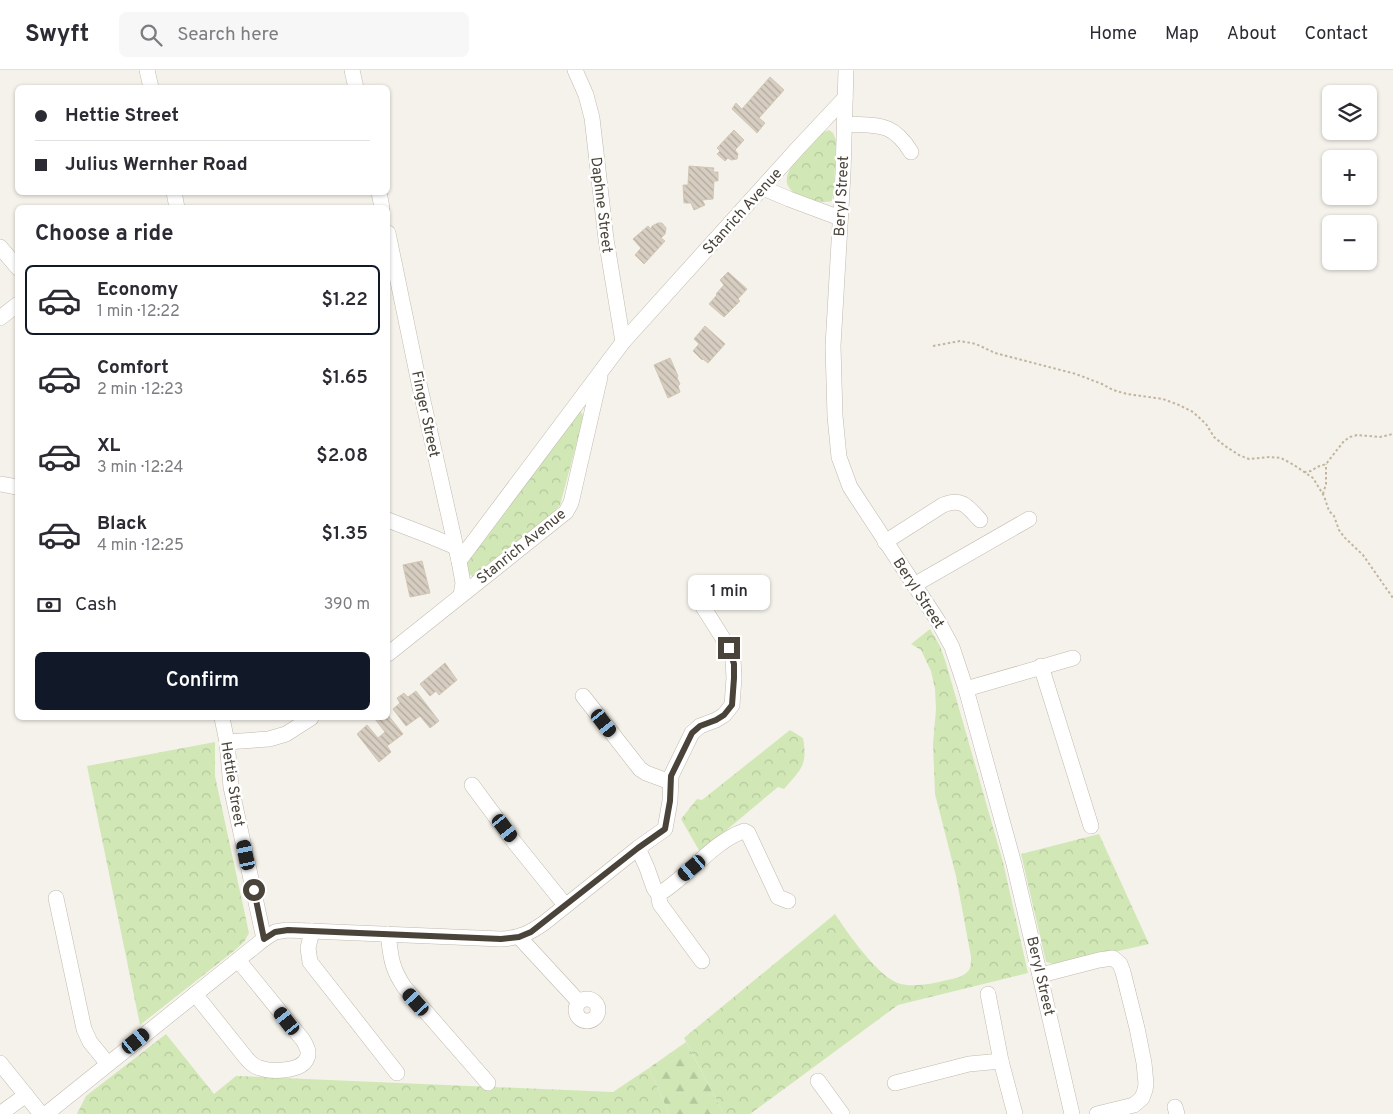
<!DOCTYPE html>
<html lang="en">
<head>
<meta charset="utf-8">
<style>
	body { margin:0; font-family:Overpass,sans-serif; background:#f7f7f7; color:#2b2b33; height:100vh; display:flex; flex-direction:column; font-size:19px; white-space:nowrap }
	* { box-sizing:border-box; margin:0 }
	p { font-size:16px; color:#7c7c81 }
	.icon { flex:none; width:28px; height:28px; fill:none; stroke:currentColor; stroke-width:2; stroke-linecap:round; stroke-linejoin:round }
	.map { position:relative; flex:1; overflow:hidden }
	.panel { position:absolute; left:15px; top:135px; width:375px; height:515px; display:flex; flex-direction:column; background:#fff; border-radius:8px; box-shadow:0 1px 4px #0004 }
	.panel>* { flex:none }
	.top-card { position:absolute; left:15px; top:15px; width:375px; height:110px; border-radius:8px; box-shadow:0 1px 4px #0004; display:grid; align-content:center; height:110px; padding:0 20px; background:#fff }
	.fabs { position:absolute; left:1322px; top:15px; display:grid; gap:10px }
	.fabs a { display:grid; place-items:center; width:55px; height:55px; border-radius:8px; background:#fff; box-shadow:0 1px 4px #0004; font-size:25px }
	.end { position:absolute; width:22px; height:22px; margin:-11px; border:6px solid #494339; background:#fff; box-shadow:0 0 0 2px #fff }
	.from { border-radius:50% }
	.bubble { position:absolute; height:35px; border-radius:8px; background:#fff; box-shadow:0 1px 4px #0004; font-size:16px; font-weight:600; line-height:35px; text-align:center }
	.car { position:absolute; width:15px; height:30px; margin:-15px -8px; border-radius:6px; box-shadow:0 0 4px 1px #0007; background:linear-gradient(#222 24%,#8ab4d8 0 40%,#222 0 76%,#8ab4d8 0 86%,#222 0) }
	.top-card b { display:flex; align-items:center; gap:18px; height:48px; font-size:19px }
	.top-card b+b { border-top:1px solid #e1e1e2 }
	.top-card i { width:12px; height:12px; background:#2b2b33 }
	ul { padding:0; list-style:none }
	li { display:flex; align-items:center; gap:15px; height:70px; margin:0 10px 8px; padding:0 10px; border:2px solid transparent; border-radius:8px }
	li div { flex:1 }
	li b { display:block; font-size:19px }
	li em { font-style:normal; font-weight:600 }
	li.selected { border-color:#111827 }
	li>.icon { width:45px; height:45px; stroke-width:1.5 }
	h2 { padding:0 20px; font-size:22px; line-height:60px }
	.pay { display:flex; align-items:center; gap:12px; height:55px; padding:0 20px; font-size:19px }
	.pay p { margin-inline-start:auto }
	.button { display:flex; gap:10px; margin-top:auto; padding:10px 20px }
	.button a { flex:1; height:58px; border-radius:8px; background:#111827; color:#fff; font-size:20px; font-weight:600; line-height:58px; text-align:center }
	header { display:flex; align-items:center; gap:30px; box-sizing:border-box; height:70px; padding:0 25px; background:#fff; border-bottom:1px solid #e1e1e2 }
	header strong { font-size:24px }
	nav { display:flex; gap:28px; margin-inline-start:auto; font-size:18px }
	.search { width:350px; height:45px; background:#f7f7f7; display:flex; align-items:center; gap:12px; box-sizing:border-box; padding:0 18px; border-radius:8px; color:#7c7c81; font-size:19px }
	.map>svg:first-child { display:block }
	.forest { fill:url(#forest-firs) }
	.park { fill:url(#park-crowns) }
	.building { fill:url(#building-back-hatch); stroke:#d1c6b4 }
	.lines { fill:none; stroke-linecap:round; stroke-linejoin:round }
	.minor-casing { stroke:#c1baae; stroke-width:16 }
	.path { stroke:#c2b59f; stroke-width:2; stroke-dasharray:2.5 2.5; stroke-linecap:butt }
	.minor { stroke:#fff; stroke-width:15 }
	.route { stroke:#494339; stroke-width:6 }
	.labels { text-anchor:middle; stroke-width:5; stroke-linejoin:round; paint-order:stroke }
	.street-label { font-size:15px; fill:#494339; stroke:#fff }
</style>
</head>
<body>
<header>
<strong>Swyft</strong>
<div class="search"><svg class="icon" aria-label="search" viewBox="0 0 24 24"><circle cx="10" cy="10" r="6"/><path d="M15 15l6 6"/></svg>Search here</div>
<nav><a>Home</a><a>Map</a><a>About</a><a>Contact</a></nav>
</header>
<div class="map">
<svg width="1393" height="1044" viewBox="0 0 1393 1044">
	<defs>
		<pattern id="forest-firs" width="22" height="20" patternUnits="userSpaceOnUse" patternTransform="scale(1.25)"><rect width="22" height="20" fill="#d1e8b6"/><path d="M5 1l3.5 6h-7zM16 11l3.5 6h-7z" fill="#b5c89d"/></pattern>
		<pattern id="park-crowns" width="20" height="18" patternUnits="userSpaceOnUse" patternTransform="scale(1.25)"><rect width="20" height="18" fill="#d1e8b6"/><path d="M2 6a3 3 0 1 1 6 0M12 15a3 3 0 1 1 6 0" fill="none" stroke="#b5c89d"/></pattern>
		<pattern id="building-back-hatch" width="6" height="6" patternUnits="userSpaceOnUse" patternTransform="scale(1.25)"><rect width="6" height="6" fill="#d7cec1"/><path d="M-1 5l2 2M0 0l6 6M5-1l2 2" fill="none" stroke="#b0a99e"/></pattern>
	</defs>
	<rect width="100%" height="100%" fill="#f5f2eb"/>
	<path class="forest" d="M686 972 724 1044H669L649 998Z"/>
	<g class="park">
		<path d="M829 60 833 63 836 70 834 120 832 131C820 134 812 130 801 126 766 112 805 81 819 66L824 62Z"/>
		<path d="M579 340 584 346 560 435 554 442 473 507 467 502 466 493Z"/>
		<path d="M930 559 940 576 946 593 1003 792 1028 903 898 935 750 1044H724L684 968 835 844C847 862 880 910 901 914 915 917 932 914 947 910 954 909 967 906 970 898 971 895 971 890 971 887L956 806 935 724 933 674 936 639 935 619 931 601 921 580 911 574Z"/>
		<path d="M790 660 803 668C808 696 801 699 784 719L778 717 700 782 681 749 697 729 702 730Z"/>
		<path d="M215 672V706L249 863 244 872 234 881 140 955 87 696Z"/>
		<path d="M1099 764 1149 874 1057 895 1046 892 1021 784Z"/>
		<path d="M166 964 214 1024 236 1006 613 1022 649 998 669 1044H77L86 1026Z"/>
	</g>
	<g class="building">
		<path d="M770 7 784 20 759 48 765 53 757 63 732 39 736 33 742 39Z"/>
		<path d="M734 60 744 70 735 80 738 84 737 89 731 90 728 88 725 91 717 84 720 81 717 78Z"/>
		<path d="M689 96 714 98 713 102H718V111H714L713 129 702 130 705 135 694 140 691 133H684L683 115H688Z"/>
		<path d="M658 153H662L666 158 665 164 661 168 665 171 644 194 635 185 641 178 633 169 648 156 651 159 652 156Z"/>
		<path d="M728 202 747 219 738 229 740 231 724 247 709 234 717 225 716 224 724 215 720 210Z"/>
		<path d="M705 256 725 274 708 293 703 289 702 290 693 281 699 274 694 269Z"/>
		<path d="M670 288 678 306 677 308 680 314 678 316 680 322 668 328 654 295Z"/>
		<path d="M422 491 430 523 410 527 403 495Z"/>
		<path d="M445 593 457 610 439 625 436 621 430 626 420 614Z"/>
		<path d="M416 621 439 651 430 658 420 646 406 656 393 639 400 633 397 628 404 623 408 627Z"/>
		<path d="M388 645 403 664 387 676 391 682 379 692 357 664 367 655 378 668 385 662 375 649 377 648H388Z"/>
	</g>
	<g class="lines">
		<g class="minor-casing">
			<g id="minor">
				<path d="M147 0 151 18"/>
				<path d="M352 0 356 18"/>
				<path d="M575 0 586 25 592 48 606 169 623 272"/>
				<path d="M846 0 843 103 833 276 835 346 839 387 850 417 938 551 952 577 966 619 1014 794 1072 1044"/>
				<path d="M845 54C877 56 892 51 911 82"/>
				<path d="M763 118 789 129 840 148"/>
				<path d="M174 122 177 138"/>
				<path d="M379 122 382 138"/>
				<path d="M388 163 419 313 459 491 463 513 461 525"/>
				<path d="M0 177 18 198"/>
				<path d="M0 248 18 234"/>
				<path d="M0 414 17 417"/>
				<path d="M388 450 432 467 456 477"/>
				<path d="M885 472 943 435C962 427 968 437 980 450"/>
				<path d="M459 491 623 272 798 78 845 28"/>
				<path d="M914 515 1029 449"/>
				<path d="M388 584 566 442 571 433 600 307"/>
				<path d="M1041 596 1091 756"/>
				<path d="M966 619 1073 588"/>
				<path d="M583 626 640 699 646 703 670 712"/>
				<path d="M222 648 227 672 231 717 264 869"/>
				<path d="M227 672 269 669 286 664 311 648"/>
				<path d="M472 715 515 773 565 835"/>
				<path d="M638 778 647 798 654 818 656 821 662 822C689 805 714 771 744 761L748 763 778 827 788 831"/>
				<path d="M658 822 660 834 702 891"/>
				<path d="M56 828 84 959 90 972 108 994"/>
				<path d="M312 861 308 878 310 892 397 1003"/>
				<path d="M388 864C391 887 391 898 405 918L488 1013"/>
				<path d="M519 867 579 932"/>
				<path d="M1041 905 1099 890 1113 888 1120 894 1123 902 1137 958 1144 993 1146 1014 1145 1020 1142 1028 1134 1035 1097 1044"/>
				<path d="M195 924 247 989C251 993 254 997 260 998 271 1002 302 1002 307 988 310 982 306 975 303 970L238 890"/>
				<path d="M988 924 1001 991 1015 1044"/>
				<circle cx="587" cy="940" r="11"/>
				<path d="M0 993 41 1044"/>
				<path d="M818 1011 842 1044"/>
				<path d="M895 1013 969 994 1001 991"/>
				<path d="M1175 1037 1177 1044"/>
				<path d="M0 1044 26 1025"/>
				<path d="M46 1044 264 869 275 862 287 860 501 869C519 868 530 863 544 853L638 778 665 759 670 731 671 706 692 663 700 656 716 650 724 645 732 635 734 608 733 589 729 578 700 532"/>
			</g>
		</g>
		<g class="path">
			<path d="M933 276 960 271 976 274 995 283 1076 304 1102 314 1113 320 1127 324 1163 329 1179 335 1193 342 1206 354 1214 367 1225 376 1239 385 1249 389 1270 387 1281 388 1294 395 1313 408 1324 426 1329 441 1334 446 1339 460 1344 467 1363 485 1393 528"/>
			<path d="M1304 402 1311 401 1317 397 1326 394 1344 371 1350 367 1357 365 1380 367 1393 364"/>
			<path d="M1323 424 1326 414V394"/>
		</g>
		<use href="#minor" class="minor"/>
	</g>
	<g class="lines">
		<path class="route" d="M254 820 264 869 275 862 288 860 501 869 519 867 531 862 638 778 665 759 670 731 671 706 692 663 700 656 716 650 724 645 732 635 734 608V594L729 578"/>
	</g>
	<g class="labels">
		<g class="street-label">
			<text transform="translate(841 126) rotate(-87)" y="5">Beryl Street</text>
			<text transform="translate(602 135) rotate(83)" y="5">Daphne Street</text>
			<text transform="translate(742 141) rotate(-48)" y="5">Stanrich Avenue</text>
			<text transform="translate(426 344) rotate(78)" y="5">Finger Street</text>
			<text transform="translate(521 476) rotate(-39)" y="5">Stanrich Avenue</text>
			<text transform="translate(919 523) rotate(57)" y="5">Beryl Street</text>
			<text transform="translate(233 714) rotate(81)" y="5">Hettie Street</text>
			<text transform="translate(1041 906) rotate(77)" y="5">Beryl Street</text>
		</g>
	</g>
</svg>
<div class="fabs">
<a><svg class="icon" aria-label="layers" viewBox="0 0 24 24"><path d="M12 4l9 5-9 5-9-5zM3 14l9 5 9-5"/></svg></a>
<a>+</a>
<a>−</a>
</div>
<i class="end from" style="left:254px;top:820px"></i>
<i class="end" style="left:729px;top:578px"></i>
<div class="bubble" style="left:688px;top:505px;width:82px">1 min</div>
<i class="car" style="left:604px;top:653px;rotate:143deg"></i>
<i class="car" style="left:505px;top:758px;rotate:143deg"></i>
<i class="car" style="left:246px;top:785px;rotate:348deg"></i>
<i class="car" style="left:692px;top:798px;rotate:230deg"></i>
<i class="car" style="left:416px;top:932px;rotate:318deg"></i>
<i class="car" style="left:287px;top:951px;rotate:322deg"></i>
<i class="car" style="left:136px;top:971px;rotate:51deg"></i>
<div class="top-card">
<b><i class="from"></i>Hettie Street</b>
<b><i></i>Julius Wernher Road</b>
</div>
<section class="panel">
<h2>Choose a ride</h2>
<ul>
<li class="selected"><svg class="icon" aria-label="car" viewBox="0 0 24 24"><path d="M5 17H2v-5l4-1 3-4h7l3 4 3 1v5h-3M9 17h6M6 11h13"/><circle cx="7" cy="17" r="2"/><circle cx="17" cy="17" r="2"/></svg><div><b>Economy</b><p>1 min · 12:22</p></div><em>$1.22</em></li>
<li><svg class="icon" aria-label="car" viewBox="0 0 24 24"><path d="M5 17H2v-5l4-1 3-4h7l3 4 3 1v5h-3M9 17h6M6 11h13"/><circle cx="7" cy="17" r="2"/><circle cx="17" cy="17" r="2"/></svg><div><b>Comfort</b><p>2 min · 12:23</p></div><em>$1.65</em></li>
<li><svg class="icon" aria-label="car" viewBox="0 0 24 24"><path d="M5 17H2v-5l4-1 3-4h7l3 4 3 1v5h-3M9 17h6M6 11h13"/><circle cx="7" cy="17" r="2"/><circle cx="17" cy="17" r="2"/></svg><div><b>XL</b><p>3 min · 12:24</p></div><em>$2.08</em></li>
<li><svg class="icon" aria-label="car" viewBox="0 0 24 24"><path d="M5 17H2v-5l4-1 3-4h7l3 4 3 1v5h-3M9 17h6M6 11h13"/><circle cx="7" cy="17" r="2"/><circle cx="17" cy="17" r="2"/></svg><div><b>Black</b><p>4 min · 12:25</p></div><em>$1.35</em></li>
</ul>
<div class="pay"><svg class="icon" aria-label="cash" viewBox="0 0 24 24"><path d="M3 7h18v10H3z"/><circle cx="12" cy="12" r="2"/></svg>Cash<p>390 m</p></div>
<div class="button"><a>Confirm</a></div>
</section>
</div>
</body>
</html>
